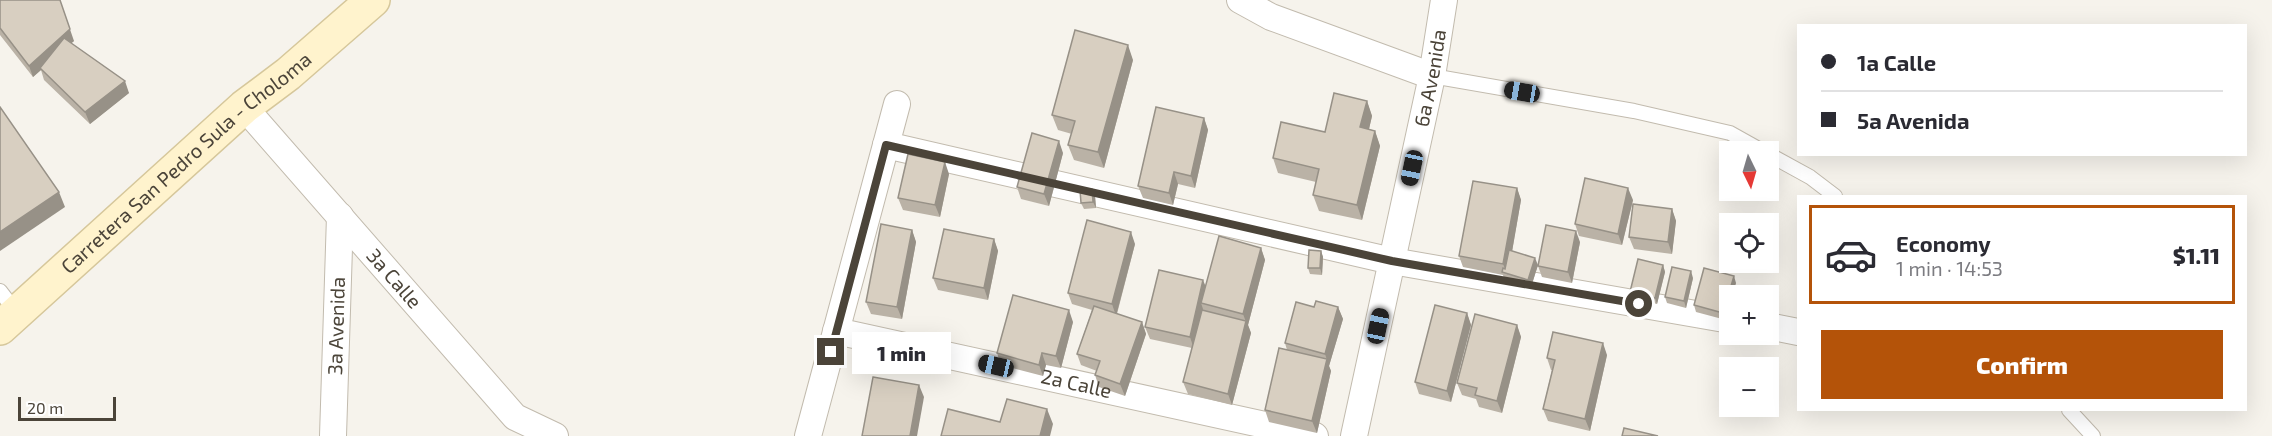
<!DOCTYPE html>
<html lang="en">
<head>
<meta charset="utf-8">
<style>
	body { margin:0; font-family:"Exo 2",sans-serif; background:#f2f2f3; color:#2b2b33; height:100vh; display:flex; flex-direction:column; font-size:22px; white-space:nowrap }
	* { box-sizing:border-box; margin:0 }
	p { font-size:20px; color:#7c7c81 }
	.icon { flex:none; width:33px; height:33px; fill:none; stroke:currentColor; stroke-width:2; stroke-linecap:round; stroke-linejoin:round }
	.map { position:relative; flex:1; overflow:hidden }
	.sheet { position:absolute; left:1797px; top:195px; width:450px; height:216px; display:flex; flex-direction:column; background:#fff; border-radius:0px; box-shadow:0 6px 24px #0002 }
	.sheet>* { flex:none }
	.hud { position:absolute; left:1797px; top:24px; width:450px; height:132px; border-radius:0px; box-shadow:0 6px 24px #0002; display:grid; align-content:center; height:132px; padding:0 24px; background:#fff }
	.needle { width:39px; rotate:175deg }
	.buttons { position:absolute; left:1719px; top:141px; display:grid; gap:12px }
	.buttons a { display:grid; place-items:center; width:60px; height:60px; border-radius:0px; background:#fff; box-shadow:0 6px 24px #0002; font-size:30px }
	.scale { position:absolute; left:18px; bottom:15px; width:98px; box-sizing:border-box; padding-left:6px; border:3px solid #4b4439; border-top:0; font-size:16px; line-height:21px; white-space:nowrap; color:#4b4439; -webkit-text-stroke:4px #fff; paint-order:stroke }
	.end { position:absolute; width:27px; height:27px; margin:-14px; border:8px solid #4b4439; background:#fff; box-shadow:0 0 0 3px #fff }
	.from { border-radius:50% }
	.bubble { position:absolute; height:42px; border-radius:0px; background:#fff; box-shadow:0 6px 24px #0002; font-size:20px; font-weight:800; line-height:42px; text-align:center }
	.car { position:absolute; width:18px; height:36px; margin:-18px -9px; border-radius:8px; box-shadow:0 0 4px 2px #0007; background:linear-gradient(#222 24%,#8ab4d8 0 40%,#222 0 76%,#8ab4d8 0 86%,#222 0) }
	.hud b { display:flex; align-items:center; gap:21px; height:57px; font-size:22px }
	.hud b+b { border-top:2px solid #e1e1e2 }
	.hud i { width:15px; height:15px; background:#2b2b33 }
	ul { padding:10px 0 0; list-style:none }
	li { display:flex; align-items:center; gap:18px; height:99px; margin:0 12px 9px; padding:0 12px; border:3px solid transparent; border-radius:0px }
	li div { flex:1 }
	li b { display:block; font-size:22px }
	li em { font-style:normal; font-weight:800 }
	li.active { border-color:#b45309 }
	li>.icon { width:54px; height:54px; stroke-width:1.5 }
	.action { display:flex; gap:12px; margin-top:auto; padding:12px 24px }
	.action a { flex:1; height:69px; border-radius:0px; background:#b45309; color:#fff; font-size:24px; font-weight:800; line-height:69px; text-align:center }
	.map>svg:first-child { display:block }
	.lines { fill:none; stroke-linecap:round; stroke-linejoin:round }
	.service-casing { stroke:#c2bbae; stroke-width:16 }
	.minor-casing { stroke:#c2bbae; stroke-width:28 }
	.secondary-casing { stroke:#d6c79b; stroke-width:36 }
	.service { stroke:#fff; stroke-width:14 }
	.minor { stroke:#fff; stroke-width:26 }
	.secondary { stroke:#fff3cd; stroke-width:33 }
	.wall { fill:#bab2a6 }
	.shaded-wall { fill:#979187 }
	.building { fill:#d8cfc1; stroke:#979187; stroke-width:1.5 }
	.route { stroke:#4b4439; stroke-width:8 }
	.labels { text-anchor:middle; stroke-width:6; stroke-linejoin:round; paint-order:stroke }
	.street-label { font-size:20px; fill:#4b4439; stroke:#fff }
</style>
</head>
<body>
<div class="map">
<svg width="2272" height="436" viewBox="0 0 2272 436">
	<rect width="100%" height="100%" fill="#f6f3ec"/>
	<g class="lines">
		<g class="service-casing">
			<g id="service">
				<path d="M1432 76 1634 111 1730 133 1764 152"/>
				<path d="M1768 154 1810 177 1835 196"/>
				<path d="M0 291 17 313"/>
				<path d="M2069 410 2093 436"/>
			</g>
		</g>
		<g class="minor-casing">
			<g id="minor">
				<path d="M1240 0 1271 17 1432 76"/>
				<path id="s1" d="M244 107 515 417 555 436"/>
				<path d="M886 145 1392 261 1730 320"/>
				<path d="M1768 326 1798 332"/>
				<path id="s2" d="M836 331 1315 436"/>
				<path id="s3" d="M333 436 340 216"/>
				<path d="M808 436 897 104"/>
				<path id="s4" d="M1354 436 1432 76 1444 0"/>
			</g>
		</g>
		<g class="secondary-casing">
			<g id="secondary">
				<path id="s5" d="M0 328 244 107 288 74 373 0"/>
			</g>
		</g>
		<use href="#service" class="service"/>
		<use href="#minor" class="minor"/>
		<use href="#secondary" class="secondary"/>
	</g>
	<g class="wall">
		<path d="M0 0 74 41 71 43 129 93 90 124 44 80 41 70 33 77 0 35Z"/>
		<path d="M1133 60 1104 168 1074 160 1068 145 1072 134 1058 130 1052 115Z"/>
		<path d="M1367 101 1372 116 1369 129 1375 131 1380 146 1362 220 1319 211 1313 195 1316 182 1278 173 1273 158 1325 132Z"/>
		<path d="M1204 118 1208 130 1195 188 1178 184 1173 205 1143 198 1138 186Z"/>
		<path d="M1063 153 1049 206 1021 199 1017 187Z"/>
		<path d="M949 174 940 217 903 210 898 198Z"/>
		<path d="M1517 188 1521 200 1512 251 1538 265 1531 287 1504 279 1503 275 1463 267 1459 256Z"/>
		<path d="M1092 189 1095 196 1096 208 1084 209 1081 203Z"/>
		<path d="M1633 200 1622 245 1579 236 1575 224Z"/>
		<path d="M1672 209 1676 221 1672 254 1634 249 1629 237Z"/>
		<path d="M912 230 916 242 902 319 871 314 866 302Z"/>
		<path d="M994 239 998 251 988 300 938 290 933 278Z"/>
		<path d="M1580 242 1572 283 1542 277 1538 266Z"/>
		<path d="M1135 244 1117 314 1142 322 1146 334 1125 396 1099 387 1095 375 1097 371 1081 365 1077 354 1092 310 1072 304 1068 293Z"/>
		<path d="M1261 248 1265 260 1248 325 1251 333 1232 405 1188 394 1183 382 1192 348 1150 339 1145 327Z"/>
		<path d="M1321 251 1323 257 1322 275 1310 274 1308 268Z"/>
		<path d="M1663 265 1665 272 1657 304 1632 298 1630 292Z"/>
		<path d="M1693 278 1686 308 1667 303 1665 297Z"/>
		<path d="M1736 283 1730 296V306L1726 320 1696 312 1694 305Z"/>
		<path d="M1314 307H1338L1343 319 1329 366 1331 371 1317 433 1269 422 1265 410 1287 350 1285 343Z"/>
		<path d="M1467 313 1471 325 1451 402 1419 394 1415 382Z"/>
		<path d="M1073 322 1061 368 1046 365 1043 376 1001 365 997 353Z"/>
		<path d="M1517 325 1521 337 1502 413 1479 407 1476 399 1462 395 1457 383Z"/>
		<path d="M1607 355 1590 431 1548 421 1543 409 1552 370H1551L1547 358Z"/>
	</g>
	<g class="shaded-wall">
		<path d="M60 0 74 41 41 70 40 68 41 70 33 77 29 66Z"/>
		<path d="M1128 45 1133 60 1104 168 1098 152Z"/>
		<path d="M125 81 129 93 90 124 85 112Z"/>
		<path d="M1367 101 1372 116 1366 142 1360 127Z"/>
		<path d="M1204 118 1208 130 1195 188 1191 176Z"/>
		<path d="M1375 131 1380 146 1362 220 1357 205Z"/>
		<path d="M1059 141 1063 153 1049 206 1044 194Z"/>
		<path d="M945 162 949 174 940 217 935 205Z"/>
		<path d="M1174 172 1178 184 1173 205 1169 193Z"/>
		<path d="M1517 188 1521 200 1508 275 1503 264Z"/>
		<path d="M1628 188 1633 200 1622 245 1618 234Z"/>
		<path d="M1092 189 1095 196 1096 208 1093 202Z"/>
		<path d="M59 192 65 207 0 251V232Z"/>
		<path d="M1672 209 1676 221 1672 254 1668 242Z"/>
		<path d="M912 230 916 242 902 319 897 307Z"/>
		<path d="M1576 231 1580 242 1572 283 1568 272Z"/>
		<path d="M1131 232 1135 244 1116 316 1112 304Z"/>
		<path d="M994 239 998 251 988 300 984 288Z"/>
		<path d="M1261 248 1265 260 1248 325 1251 333 1232 405 1228 394 1246 322 1243 314Z"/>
		<path d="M1321 251 1323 257 1322 275 1320 268Z"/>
		<path d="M1535 258 1538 265 1531 287 1528 280Z"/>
		<path d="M1663 265 1665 272 1657 304 1655 298Z"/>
		<path d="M1691 271 1693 278 1686 308 1684 301Z"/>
		<path d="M1734 276 1736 283 1732 296H1730V306L1726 320 1723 313Z"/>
		<path d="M1203 280 1208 292 1201 303 1203 309 1194 349 1190 337Z"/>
		<path d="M1338 307 1343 319 1329 366 1331 371 1317 433 1312 421 1327 360 1325 354Z"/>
		<path d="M1069 310 1073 322 1061 368 1056 356Z"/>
		<path d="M1467 313 1471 325 1451 402 1447 391Z"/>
		<path d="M1142 322 1146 334 1125 396 1120 384Z"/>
		<path d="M1517 325 1521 337 1502 413 1497 401Z"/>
		<path d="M1603 343 1607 355 1590 431 1585 419Z"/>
		<path d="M1042 353 1046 365 1043 376 1039 365Z"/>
		<path d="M919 385 924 397 917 436H910Z"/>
		<path d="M1047 409 1053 424 1050 436H1040Z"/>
	</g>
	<g class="building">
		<path d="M0 0H60L70 29 29 66 0 28Z"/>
		<path d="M1075 30 1128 45 1098 152 1068 145 1075 121 1052 115Z"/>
		<path d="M64 38 125 81 85 112 40 68Z"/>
		<path d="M1334 93 1367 101 1360 127 1375 131 1357 205 1313 195 1319 169 1273 158 1281 122 1325 132Z"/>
		<path d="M0 107 59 192 0 232Z"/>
		<path d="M1156 107 1204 118 1191 176 1174 172 1169 193 1138 186Z"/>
		<path d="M1032 133 1059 141 1044 194 1017 187Z"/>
		<path d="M908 154 945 162 935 205 898 198Z"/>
		<path d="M1585 178 1628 188 1618 234 1575 224Z"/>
		<path d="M1473 181 1517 188 1503 264 1459 256Z"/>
		<path d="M1092 189 1093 202 1081 203 1080 190Z"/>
		<path d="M1633 204 1672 209 1668 242 1629 237Z"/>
		<path d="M1087 220 1131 232 1112 304 1068 293Z"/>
		<path d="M881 224 912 230 897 307 866 302Z"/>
		<path d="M1546 225 1576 231 1568 272 1538 266Z"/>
		<path d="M944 229 994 239 984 288 933 278Z"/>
		<path d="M1219 236 1261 248 1243 314 1201 303Z"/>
		<path d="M1309 250 1321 251 1320 268H1308Z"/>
		<path d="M1509 250 1535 258 1528 280 1502 272 1503 268 1505 269Z"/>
		<path d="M1638 259 1663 265 1655 298 1630 292Z"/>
		<path d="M1672 267 1691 271 1684 301 1665 297Z"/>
		<path d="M1704 268 1734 276 1723 313 1694 305Z"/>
		<path d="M1159 270 1203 280 1190 337 1145 327Z"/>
		<path d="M1013 295 1069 310 1056 356 1042 353 1039 365 997 353Z"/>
		<path d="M1316 301 1338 307 1325 354 1285 343 1296 302 1314 307Z"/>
		<path d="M1435 305 1467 313 1447 391 1415 382Z"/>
		<path d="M1094 306 1142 322 1120 384 1095 375 1100 361 1077 354Z"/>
		<path d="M1202 310 1246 321 1228 394 1183 382Z"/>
		<path d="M1475 314 1517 325 1497 401 1475 395 1477 388 1457 383Z"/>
		<path d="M1553 332 1603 343 1585 419 1543 409 1555 360 1547 358Z"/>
		<path d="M1279 348 1327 359 1312 421 1265 410Z"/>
		<path d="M873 377 919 385 910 436H862Z"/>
		<path d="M1007 399 1047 409 1040 436H941L948 409 1000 422Z"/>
		<path d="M1624 428 1658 436H1622Z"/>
	</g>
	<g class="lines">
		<path class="route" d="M831 352 886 145 1392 261 1639 304"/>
	</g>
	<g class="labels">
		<g class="street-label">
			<text dy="7" stroke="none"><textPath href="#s4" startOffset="366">6a Avenida</textPath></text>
			<text dy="7" stroke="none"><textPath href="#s5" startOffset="249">Carretera San Pedro Sula - Choloma</textPath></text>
			<text dy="7" stroke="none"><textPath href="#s1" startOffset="228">3a Calle</textPath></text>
			<text dy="7" stroke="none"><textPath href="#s3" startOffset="110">3a Avenida</textPath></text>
			<text dy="7" stroke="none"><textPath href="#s2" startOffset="246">2a Calle</textPath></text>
		</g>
	</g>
</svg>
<div class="buttons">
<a><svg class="needle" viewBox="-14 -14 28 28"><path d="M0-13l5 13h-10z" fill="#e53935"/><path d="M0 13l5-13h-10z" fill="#7c7c81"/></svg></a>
<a><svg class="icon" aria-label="locate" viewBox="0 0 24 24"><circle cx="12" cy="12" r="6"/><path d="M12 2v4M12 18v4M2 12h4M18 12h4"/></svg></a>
<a>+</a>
<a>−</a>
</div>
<div class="scale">20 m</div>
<i class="end from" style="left:1639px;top:304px"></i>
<i class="end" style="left:831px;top:352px"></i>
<div class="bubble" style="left:852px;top:332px;width:99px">1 min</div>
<i class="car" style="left:1522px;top:92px;rotate:280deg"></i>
<i class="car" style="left:1412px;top:168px;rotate:192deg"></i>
<i class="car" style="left:1378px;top:326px;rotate:12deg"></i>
<i class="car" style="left:996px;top:366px;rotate:283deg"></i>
<div class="hud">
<b><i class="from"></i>1a Calle</b>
<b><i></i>5a Avenida</b>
</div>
<section class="sheet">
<ul>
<li class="active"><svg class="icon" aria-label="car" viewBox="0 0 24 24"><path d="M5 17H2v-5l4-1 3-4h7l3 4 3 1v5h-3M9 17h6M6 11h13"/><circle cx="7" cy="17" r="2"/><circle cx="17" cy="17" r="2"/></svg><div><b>Economy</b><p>1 min · 14:53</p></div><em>$1.11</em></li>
</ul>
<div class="action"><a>Confirm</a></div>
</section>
</div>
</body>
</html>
